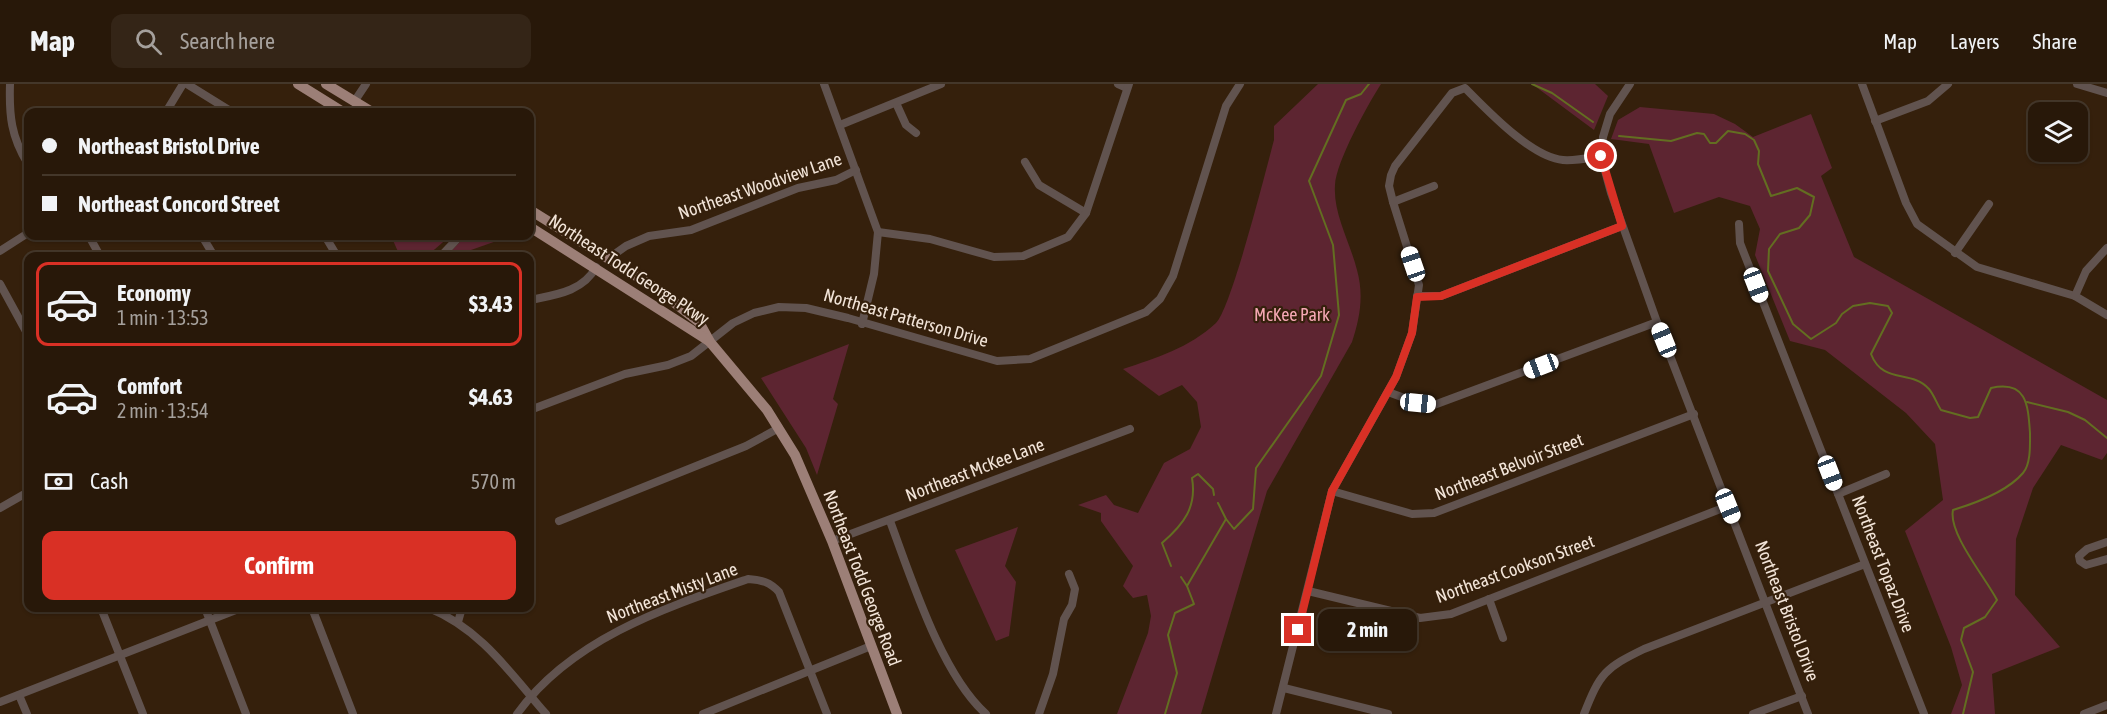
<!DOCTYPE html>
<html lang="en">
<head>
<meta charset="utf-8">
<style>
	body { margin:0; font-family:"Asap Condensed",sans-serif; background:#342517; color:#f1f3f6; height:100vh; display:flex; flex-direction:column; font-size:22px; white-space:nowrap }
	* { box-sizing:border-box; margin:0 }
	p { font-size:20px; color:#a5a09c }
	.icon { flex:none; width:33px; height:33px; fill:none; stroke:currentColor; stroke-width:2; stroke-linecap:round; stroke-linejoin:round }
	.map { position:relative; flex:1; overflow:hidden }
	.panel { position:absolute; left:24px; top:168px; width:510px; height:360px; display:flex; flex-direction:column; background:#281809; border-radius:12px; box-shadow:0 2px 4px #0004,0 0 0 2px #44372a }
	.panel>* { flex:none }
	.hud { position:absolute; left:24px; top:24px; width:510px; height:132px; border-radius:12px; box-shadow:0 2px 4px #0004,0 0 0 2px #44372a; display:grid; align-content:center; height:132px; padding:0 18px; background:#281809 }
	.buttons { position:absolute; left:2028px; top:18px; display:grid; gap:12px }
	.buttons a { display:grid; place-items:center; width:60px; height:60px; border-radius:12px; background:#281809; box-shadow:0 2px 4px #0004,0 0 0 2px #44372a; font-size:30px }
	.end { position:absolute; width:27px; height:27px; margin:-14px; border:8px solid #d93025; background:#fff; box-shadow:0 0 0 3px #fff }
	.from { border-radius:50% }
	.bubble { position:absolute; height:42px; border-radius:12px; background:#281809; box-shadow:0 2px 4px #0004,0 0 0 2px #44372a; font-size:20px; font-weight:700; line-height:42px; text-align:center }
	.car { position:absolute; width:18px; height:36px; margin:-18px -9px; border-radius:8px; box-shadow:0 0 4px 2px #0007; background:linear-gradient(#fff 24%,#345 0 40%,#fff 0 76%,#345 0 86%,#fff 0) }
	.hud b { display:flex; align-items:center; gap:21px; height:57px; font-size:22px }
	.hud b+b { border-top:2px solid #44372a }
	.hud i { width:15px; height:15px; background:#f1f3f6 }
	ul { padding:10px 0 0; list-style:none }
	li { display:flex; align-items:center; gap:18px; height:84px; margin:0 12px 9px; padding:0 6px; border:3px solid transparent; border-radius:12px }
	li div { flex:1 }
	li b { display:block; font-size:22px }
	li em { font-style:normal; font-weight:700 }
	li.selected { border-color:#d93025 }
	li>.icon { width:54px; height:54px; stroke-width:1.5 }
	.pay { display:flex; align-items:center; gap:15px; height:66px; padding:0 18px; font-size:22px }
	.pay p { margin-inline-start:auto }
	.button { display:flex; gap:12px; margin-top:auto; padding:12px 18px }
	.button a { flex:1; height:69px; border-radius:12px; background:#d93025; color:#fff; font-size:24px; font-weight:700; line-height:69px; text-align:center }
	header { display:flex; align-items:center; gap:36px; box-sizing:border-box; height:84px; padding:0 30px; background:#281809; border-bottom:2px solid #44372a }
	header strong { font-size:28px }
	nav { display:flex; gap:33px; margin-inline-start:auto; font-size:21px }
	.search { width:420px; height:54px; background:#342517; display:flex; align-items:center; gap:15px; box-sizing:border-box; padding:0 21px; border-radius:12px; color:#a5a09c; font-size:22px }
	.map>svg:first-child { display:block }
	.green { fill:#5d2531 }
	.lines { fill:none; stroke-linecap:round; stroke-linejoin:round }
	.stream { stroke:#636e21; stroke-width:2 }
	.minor { stroke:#61534f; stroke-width:8 }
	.major { stroke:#9c7f77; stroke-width:10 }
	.route { stroke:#d93025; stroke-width:8 }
	.labels { text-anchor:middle; stroke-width:4.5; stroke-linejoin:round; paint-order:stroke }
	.street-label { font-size:18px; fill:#f2e4d8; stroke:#35200c }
	.park-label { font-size:18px; fill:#f5a7b4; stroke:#35200c }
</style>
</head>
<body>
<header>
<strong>Map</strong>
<div class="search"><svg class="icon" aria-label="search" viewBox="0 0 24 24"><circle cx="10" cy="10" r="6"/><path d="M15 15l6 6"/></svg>Search here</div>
<nav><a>Map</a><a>Layers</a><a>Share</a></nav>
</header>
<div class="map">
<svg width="2107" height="630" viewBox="0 0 2107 630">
	<rect width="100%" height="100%" fill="#35200c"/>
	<g class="green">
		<path d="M1318 0H1381C1368 20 1336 78 1335 101 1333 130 1350 158 1357 186 1364 211 1360 234 1352 258L1267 407 1201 630H1117L1148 549 1151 532 1147 511 1133 514 1123 502 1133 482 1101 437V429L1078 421 1106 411 1114 421 1138 429 1164 379 1190 365 1201 343 1197 318 1182 301 1159 312 1123 285C1156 274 1189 264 1216 239 1231 225 1266 86 1274 56V42Z"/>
		<path d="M1532 0H1595L1608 12 1594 46Z"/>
		<path d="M1640 23 1714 30 1735 40 1753 53 1811 30 1832 84 1821 92 1854 173 2107 316V369L2102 376 2061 361 2033 404 2016 455 2015 511 2060 563 1992 590 1995 630H1951L1962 601 1951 563 1905 447 1943 416 1935 360 1906 329 1825 266 1790 257 1755 171 1760 145 1750 122 1719 113 1674 129 1649 60 1611 55 1618 36Z"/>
		<path d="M391 152H450L427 172H400Z"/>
		<path d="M466 152H511L454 172H446Z"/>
		<path d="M849 260 833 315 838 320 817 391 806 364 761 294Z"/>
		<path d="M1018 443 1005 482 1016 498 1009 552 996 557 955 466Z"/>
	</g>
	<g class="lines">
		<g class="stream">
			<path d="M1532 0 1552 9 1593 38"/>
			<path d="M1619 52 1671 57 1697 49 1704 50 1710 59H1716L1728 47 1745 50 1754 56 1759 67 1758 80 1771 112 1797 104 1814 113 1810 131 1799 144 1780 150 1769 165 1768 187 1793 240 1811 255 1836 239 1842 230 1853 222 1870 219 1888 222 1892 229 1871 270C1883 301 1911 285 1929 305 1934 311 1937 320 1941 326L1970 334 1978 333 1991 304C2027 296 2028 321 2030 349 2030 360 2031 380 2023 389 2007 408 1976 419 1953 426 1948 449 1985 493 1997 516L1985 533 1964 544 1961 556 1973 588 1963 630"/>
			<path d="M2027 318 2068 328 2085 336 2107 354"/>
			<path d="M1218 419 1226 435"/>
			<path d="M1171 482 1162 459C1184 440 1197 423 1192 394L1198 390 1213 405 1214 411"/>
			<path d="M1181 493 1187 502"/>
			<path d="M1165 630 1177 589 1168 551 1175 529 1194 520 1187 502 1226 435 1234 445 1253 425 1256 384 1321 292 1339 231 1333 161 1309 97 1346 16 1361 10 1369 0"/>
		</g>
		<g class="minor">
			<path d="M10 0C9 31 11 53 28 80"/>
			<path d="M187 0 232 28"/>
			<path d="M824 0 878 148 874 190 862 240"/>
			<path d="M1118 0 1127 4"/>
			<path d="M1630 0 1610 30 1603 53 1601 72 1611 109 1657 238 1808 630"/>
			<path d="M1862 0 1906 119 1917 140 1977 183 2075 212 2107 231"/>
			<path d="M2077 0 2107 9"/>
			<path d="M354 18 366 0"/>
			<path d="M896 19 906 41 916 49"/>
			<path d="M166 28 183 0"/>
			<path d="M1875 37 1928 17 1948 0"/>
			<path d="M840 41 941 0"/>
			<path d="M1025 78 1039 101 1086 129"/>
			<path d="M1393 118 1434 102"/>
			<path d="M1739 140 1740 159 1924 630"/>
			<path d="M878 148 930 155 994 173 1023 172 1068 153 1086 129 1129 0"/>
			<path d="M89 152 100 172"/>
			<path d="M202 152 214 172"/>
			<path d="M325 152 337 172"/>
			<path d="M0 167 28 149"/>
			<path d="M1955 169 1989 120"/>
			<path d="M441 172 460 152"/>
			<path d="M609 174 626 162 649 152 691 146 798 104 836 96 856 86"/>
			<path d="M0 200 28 251"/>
			<path d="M1417 212H1441L1622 142"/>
			<path d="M2075 212 2086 187 2107 164"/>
			<path d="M530 216C554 211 583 208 596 183"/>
			<path d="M1388 308 1418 319 1434 321 1657 238"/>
			<path d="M530 326 625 290 668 281 691 272 733 239 754 229 779 223 806 224 848 234 997 277 1030 275 1146 228 1160 215 1173 192 1226 22 1240 0"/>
			<path d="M1332 407 1412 430 1434 429 1694 330"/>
			<path d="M1838 410 1886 390"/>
			<path d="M0 424 28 408"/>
			<path d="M559 437 746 362 779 344"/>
			<path d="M890 437C911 493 941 590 986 630"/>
			<path d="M832 457 1130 345"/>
			<path d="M2107 458 2087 465 2079 472 2080 477 2086 481 2107 475"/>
			<path d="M1308 507 1420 534 1451 530 1728 422"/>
			<path d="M1489 515 1503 554"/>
			<path d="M101 524 143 630"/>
			<path d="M205 524 246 630"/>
			<path d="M312 524 353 630"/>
			<path d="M429 524C481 545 511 590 546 630"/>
			<path d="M458 538 462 524"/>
			<path d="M1284 604 1388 630"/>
			<path d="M19 611 27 630"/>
			<path d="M0 618 241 524"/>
			<path d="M517 630C571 555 664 524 748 495 762 496 770 498 779 508L827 630"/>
			<path d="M703 630 871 562"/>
			<path d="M1039 630 1053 590 1064 535 1072 521 1075 505 1069 490"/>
			<path d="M1276 630 1332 407 1396 293 1412 249 1419 201 1393 118 1389 102 1391 91 1395 82 1452 9 1465 4C1487 26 1531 73 1563 76 1575 77 1589 74 1601 72"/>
			<path d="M1584 630C1600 589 1605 584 1644 565L1865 480"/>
			<path d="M1753 630 1802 612"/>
			<path d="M2084 630 2107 621"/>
		</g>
		<g class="major">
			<path d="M298 0 343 28"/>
			<path d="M326 0 372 28"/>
			<path d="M530 126 657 205 699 238 710 258 767 326 795 371 832 457 897 630"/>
			<path d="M530 143 709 257"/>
		</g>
	</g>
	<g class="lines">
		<path class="route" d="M1298 546 1332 407 1396 293 1412 249 1417 213 1441 212 1622 142 1601 72"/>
	</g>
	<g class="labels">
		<g class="street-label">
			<text transform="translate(760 102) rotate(-19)" y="6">Northeast Woodview Lane</text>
			<text transform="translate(629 186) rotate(33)" y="6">Northeast Todd George Pkwy</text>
			<text transform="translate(906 234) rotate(16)" y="6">Northeast Patterson Drive</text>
			<text transform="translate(1509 383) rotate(-21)" y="6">Northeast Belvoir Street</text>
			<text transform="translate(975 386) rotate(-21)" y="6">Northeast McKee Lane</text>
			<text transform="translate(1883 480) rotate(69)" y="6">Northeast Topaz Drive</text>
			<text transform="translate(1515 485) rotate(-20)" y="6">Northeast Cookson Street</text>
			<text transform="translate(862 494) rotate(69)" y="6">Northeast Todd George Road</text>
			<text transform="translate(672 509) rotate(-21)" y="6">Northeast Misty Lane</text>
			<text transform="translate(1787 527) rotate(69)" y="6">Northeast Bristol Drive</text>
		</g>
		<g class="park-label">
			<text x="1292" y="237">McKee Park</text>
		</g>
	</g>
</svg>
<div class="buttons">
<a><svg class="icon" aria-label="layers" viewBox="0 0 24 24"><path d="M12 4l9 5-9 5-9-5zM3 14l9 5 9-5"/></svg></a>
</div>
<i class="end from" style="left:1601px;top:72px"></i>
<i class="end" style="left:1298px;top:546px"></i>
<div class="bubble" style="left:1318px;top:525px;width:99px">2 min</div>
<i class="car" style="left:1413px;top:180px;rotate:341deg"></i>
<i class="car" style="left:1756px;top:201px;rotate:159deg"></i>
<i class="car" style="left:1664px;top:256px;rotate:338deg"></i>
<i class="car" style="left:1541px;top:282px;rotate:249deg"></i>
<i class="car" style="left:1418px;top:319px;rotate:96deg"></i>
<i class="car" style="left:1830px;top:389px;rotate:159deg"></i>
<i class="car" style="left:1728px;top:422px;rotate:158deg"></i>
<div class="hud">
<b><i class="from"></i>Northeast Bristol Drive</b>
<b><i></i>Northeast Concord Street</b>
</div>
<section class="panel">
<ul>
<li class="selected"><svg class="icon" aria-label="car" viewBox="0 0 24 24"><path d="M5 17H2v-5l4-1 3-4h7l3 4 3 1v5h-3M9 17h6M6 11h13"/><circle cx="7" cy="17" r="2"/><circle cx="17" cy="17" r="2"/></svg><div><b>Economy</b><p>1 min · 13:53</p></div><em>$3.43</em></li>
<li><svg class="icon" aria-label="car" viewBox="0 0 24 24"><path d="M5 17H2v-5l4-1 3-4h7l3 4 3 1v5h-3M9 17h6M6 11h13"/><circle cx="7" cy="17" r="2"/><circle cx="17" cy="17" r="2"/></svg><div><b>Comfort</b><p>2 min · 13:54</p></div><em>$4.63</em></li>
</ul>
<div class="pay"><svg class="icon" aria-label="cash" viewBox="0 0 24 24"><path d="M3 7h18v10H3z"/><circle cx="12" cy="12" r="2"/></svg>Cash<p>570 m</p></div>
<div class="button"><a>Confirm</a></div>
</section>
</div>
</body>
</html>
